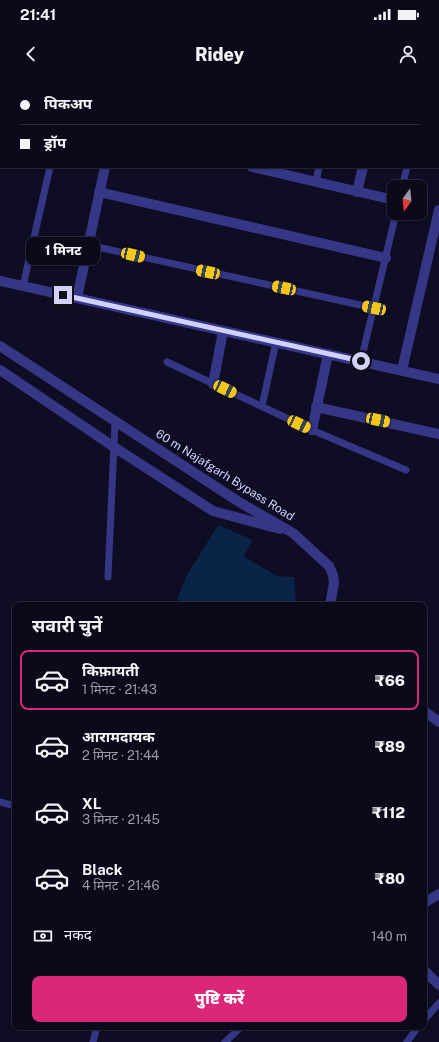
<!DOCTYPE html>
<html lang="hi">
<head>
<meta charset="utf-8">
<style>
	body { margin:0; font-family:"Public Sans","Noto Sans Devanagari",sans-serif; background:#191828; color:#f1f3f6; height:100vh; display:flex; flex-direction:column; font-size:15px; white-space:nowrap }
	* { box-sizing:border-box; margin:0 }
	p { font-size:13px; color:#9a9aa3 }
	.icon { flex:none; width:22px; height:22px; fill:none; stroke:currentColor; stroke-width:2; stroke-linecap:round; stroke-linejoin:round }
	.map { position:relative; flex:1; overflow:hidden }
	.drawer { position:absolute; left:12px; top:522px; width:415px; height:428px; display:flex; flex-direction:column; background:#0b0a1b; border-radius:8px; box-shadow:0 1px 3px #0004,0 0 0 1px #2b2b3a }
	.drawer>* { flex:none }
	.hud { position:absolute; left:0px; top:0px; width:439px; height:88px; box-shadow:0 1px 3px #0004,0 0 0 1px #2b2b3a; display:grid; align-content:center; height:88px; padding:0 20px; background:#0b0a1b }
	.needle { width:26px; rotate:195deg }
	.buttons { position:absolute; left:387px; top:100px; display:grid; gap:8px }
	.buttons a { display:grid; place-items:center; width:40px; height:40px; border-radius:8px; background:#0b0a1b; box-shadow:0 1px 3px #0004,0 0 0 1px #2b2b3a; font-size:20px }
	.end { position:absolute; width:18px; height:18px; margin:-9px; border:5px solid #d2d0ff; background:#111; box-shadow:0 0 0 2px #111 }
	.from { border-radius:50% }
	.bubble { position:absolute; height:28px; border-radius:8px; background:#0b0a1b; box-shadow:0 1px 3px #0004,0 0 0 1px #2b2b3a; font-size:13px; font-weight:800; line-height:28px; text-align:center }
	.car { position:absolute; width:12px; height:24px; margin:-12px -6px; border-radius:5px; box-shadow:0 0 3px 1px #0007; background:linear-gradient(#f5c518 24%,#345 0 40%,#f5c518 0 76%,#345 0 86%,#f5c518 0) }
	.hud b { display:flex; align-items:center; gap:14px; height:38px; font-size:15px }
	.hud b+b { border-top:1px solid #2b2b3a }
	.hud i { width:10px; height:10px; background:#f1f3f6 }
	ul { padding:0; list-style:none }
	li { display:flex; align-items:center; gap:12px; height:60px; margin:0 8px 6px; padding:0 12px; border:2px solid transparent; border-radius:8px }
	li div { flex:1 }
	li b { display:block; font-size:15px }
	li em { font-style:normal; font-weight:800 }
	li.selected { border-color:#db2777 }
	li>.icon { width:36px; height:36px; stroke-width:1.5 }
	h2 { padding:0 20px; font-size:18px; line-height:48px }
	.pay { display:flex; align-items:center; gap:10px; height:44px; padding:0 20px; font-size:15px }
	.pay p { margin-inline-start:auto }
	.button { display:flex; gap:8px; margin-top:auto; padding:8px 20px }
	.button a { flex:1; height:46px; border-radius:8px; background:#db2777; color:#fff; font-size:16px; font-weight:800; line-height:46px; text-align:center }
	.status { display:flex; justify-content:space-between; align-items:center; height:28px; padding:0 20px; background:#0b0a1b; direction:ltr }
	.status svg { height:11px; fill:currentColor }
	header { display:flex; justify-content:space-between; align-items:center; height:52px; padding:0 20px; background:#0b0a1b; font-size:18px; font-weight:800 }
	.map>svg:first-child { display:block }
	.water { fill:#092447 }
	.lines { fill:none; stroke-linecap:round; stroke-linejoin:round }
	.lane { stroke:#353786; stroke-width:7 }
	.street { stroke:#353786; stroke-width:10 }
	.route { stroke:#d2d0ff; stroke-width:5 }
	.labels { text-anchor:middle; stroke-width:3; stroke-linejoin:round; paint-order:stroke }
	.street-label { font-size:12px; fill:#d2d0ff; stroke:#0f0d24 }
</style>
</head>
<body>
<div class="status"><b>21:41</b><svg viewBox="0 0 49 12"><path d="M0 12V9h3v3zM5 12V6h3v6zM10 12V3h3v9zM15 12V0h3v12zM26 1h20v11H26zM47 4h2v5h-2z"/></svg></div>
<header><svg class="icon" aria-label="back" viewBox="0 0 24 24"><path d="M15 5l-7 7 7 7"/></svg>Ridey<svg class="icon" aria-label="person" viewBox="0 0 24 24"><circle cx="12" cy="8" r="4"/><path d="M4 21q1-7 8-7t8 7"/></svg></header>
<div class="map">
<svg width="439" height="962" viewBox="0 0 439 962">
	<rect width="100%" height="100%" fill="#0f0d24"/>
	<path class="water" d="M218 445 253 460 243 476 277 496 294 497 296 525H184L177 519 187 495Z"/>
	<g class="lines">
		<g class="lane">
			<path d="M69 1V0"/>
			<path d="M178 1 179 0"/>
			<path d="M338 1V0"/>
			<path d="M427 1V0"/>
			<path d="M316 102 319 87"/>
			<path d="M402 107 407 87"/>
			<path d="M88 165 374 228"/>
			<path d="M23 206 50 87"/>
			<path d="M361 281 396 133"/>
			<path d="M167 282 312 350 406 390"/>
			<path d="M262 326 276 262"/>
			<path d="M108 497 115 342"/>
			<path d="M0 722 15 726"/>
			<path d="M424 940 439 923"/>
			<path d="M93 962 97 947"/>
			<path d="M225 962 241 947"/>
			<path d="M407 962 418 947"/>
		</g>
		<g class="street">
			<path d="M16 1 17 0"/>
			<path d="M123 1V0"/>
			<path d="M221 1V0"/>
			<path d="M293 1 294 0"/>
			<path d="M382 1 383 0"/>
			<path d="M438 54H439"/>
			<path d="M0 77 1 72"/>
			<path d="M252 87 394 120"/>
			<path d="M99 112 386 178"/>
			<path d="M357 112 363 87"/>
			<path d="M0 201 439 299"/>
			<path d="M77 218 105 87"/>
			<path d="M0 266 239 422 293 453 329 486 333 495 334 503 330 525"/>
			<path d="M0 290 114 367 213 431 280 449"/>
			<path d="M402 290 439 130"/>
			<path d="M213 304 223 251"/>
			<path d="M316 327 439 354"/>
			<path d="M312 350 328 274"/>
			<path d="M424 631 439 642"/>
			<path d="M424 823 439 814"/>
			<path d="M424 890 439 905"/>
		</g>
	</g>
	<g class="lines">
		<path class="route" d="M63 215 361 281"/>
	</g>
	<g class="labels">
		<g class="street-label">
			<text transform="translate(225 395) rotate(32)" y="4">60 m Najafgarh Bypass Road</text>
		</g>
	</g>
</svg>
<div class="buttons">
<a><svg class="needle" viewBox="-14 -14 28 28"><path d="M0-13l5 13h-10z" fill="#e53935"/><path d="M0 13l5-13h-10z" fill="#9a9aa3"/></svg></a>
</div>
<i class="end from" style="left:361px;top:281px"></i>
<i class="end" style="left:63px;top:215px"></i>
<div class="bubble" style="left:26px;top:157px;width:74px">1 मिनट</div>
<i class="car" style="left:133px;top:175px;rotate:103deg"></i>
<i class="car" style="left:208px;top:192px;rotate:282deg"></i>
<i class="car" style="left:284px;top:208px;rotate:282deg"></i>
<i class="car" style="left:374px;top:228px;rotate:282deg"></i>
<i class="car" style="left:225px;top:309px;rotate:115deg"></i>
<i class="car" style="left:378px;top:340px;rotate:102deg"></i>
<i class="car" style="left:299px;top:344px;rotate:115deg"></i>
<div class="hud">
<b><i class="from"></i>पिकअप</b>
<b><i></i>ड्रॉप</b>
</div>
<section class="drawer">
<h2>सवारी चुनें</h2>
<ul>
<li class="selected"><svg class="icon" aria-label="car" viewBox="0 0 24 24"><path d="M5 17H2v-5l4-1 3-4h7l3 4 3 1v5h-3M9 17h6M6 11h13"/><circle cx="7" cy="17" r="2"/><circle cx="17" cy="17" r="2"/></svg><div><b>किफ़ायती</b><p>1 मिनट · 21:43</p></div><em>₹66</em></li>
<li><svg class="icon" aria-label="car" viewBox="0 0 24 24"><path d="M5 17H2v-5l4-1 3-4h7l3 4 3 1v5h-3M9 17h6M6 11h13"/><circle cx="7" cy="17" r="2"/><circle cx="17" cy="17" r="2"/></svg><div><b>आरामदायक</b><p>2 मिनट · 21:44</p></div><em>₹89</em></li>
<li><svg class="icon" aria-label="car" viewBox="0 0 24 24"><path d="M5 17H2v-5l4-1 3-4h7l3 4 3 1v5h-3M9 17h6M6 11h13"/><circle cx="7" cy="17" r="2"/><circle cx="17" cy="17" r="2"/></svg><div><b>XL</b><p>3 मिनट · 21:45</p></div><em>₹112</em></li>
<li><svg class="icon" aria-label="car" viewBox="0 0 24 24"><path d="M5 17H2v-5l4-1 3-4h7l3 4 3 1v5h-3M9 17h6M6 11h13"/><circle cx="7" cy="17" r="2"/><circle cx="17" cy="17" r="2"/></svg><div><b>Black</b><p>4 मिनट · 21:46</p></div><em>₹80</em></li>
</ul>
<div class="pay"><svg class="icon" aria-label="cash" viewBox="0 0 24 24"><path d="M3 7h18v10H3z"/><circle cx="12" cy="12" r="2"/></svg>नकद<p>140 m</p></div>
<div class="button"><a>पुष्टि करें</a></div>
</section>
</div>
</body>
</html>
